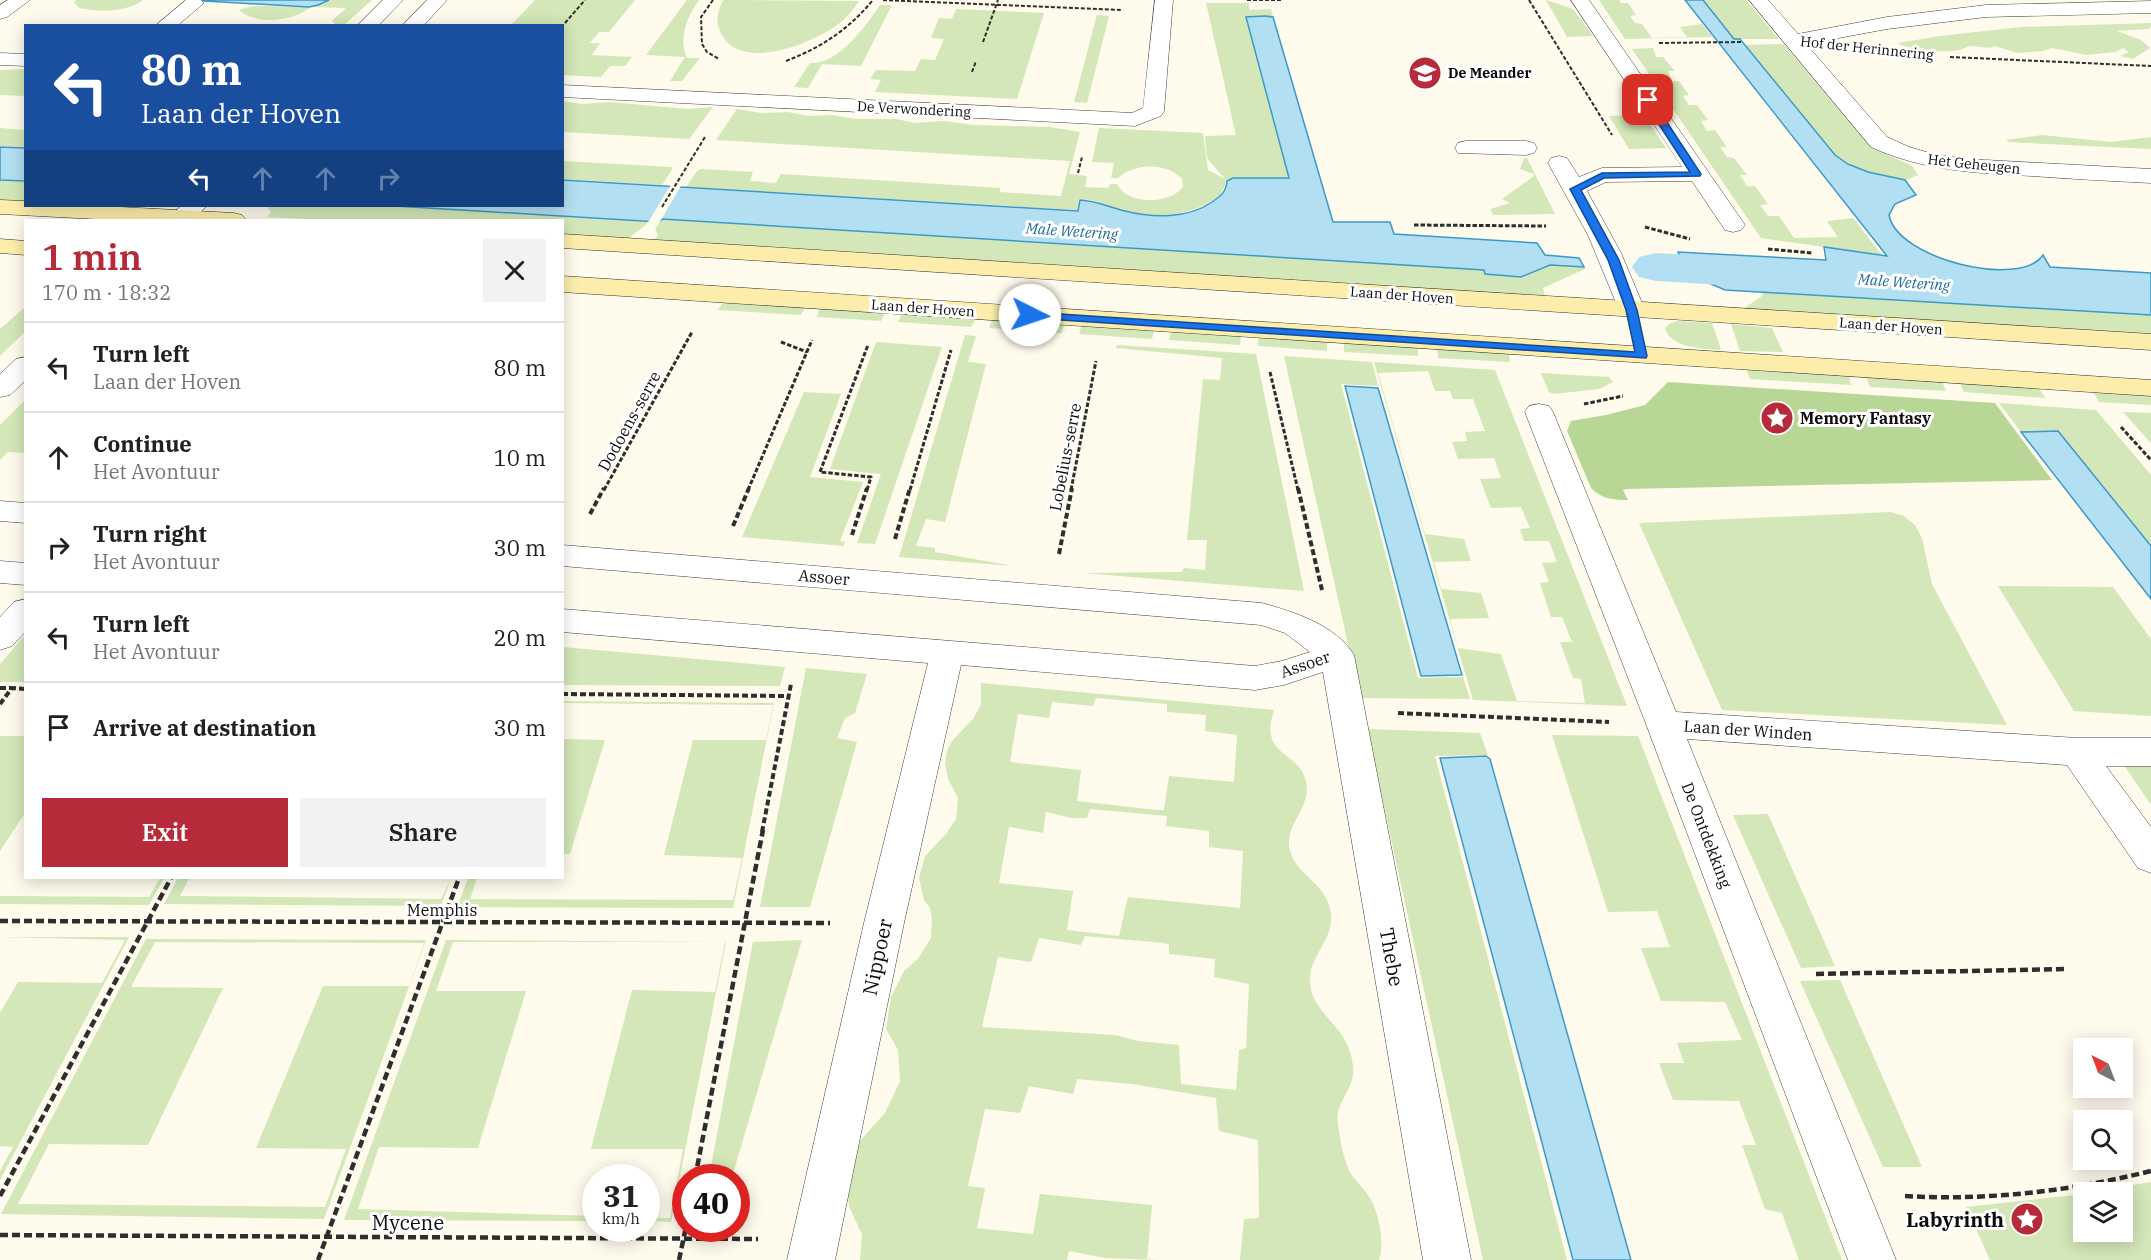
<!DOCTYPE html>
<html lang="en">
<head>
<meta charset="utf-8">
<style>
  :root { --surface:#fff; --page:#f2f2f2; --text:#202124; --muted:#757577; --line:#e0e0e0; --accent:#b62a39 }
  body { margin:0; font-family:"IBM Plex Serif",serif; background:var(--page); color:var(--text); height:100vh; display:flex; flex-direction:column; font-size:22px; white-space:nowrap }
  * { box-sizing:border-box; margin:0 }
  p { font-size:20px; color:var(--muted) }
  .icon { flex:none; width:33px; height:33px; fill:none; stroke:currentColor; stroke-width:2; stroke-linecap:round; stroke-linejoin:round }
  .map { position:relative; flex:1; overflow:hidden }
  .panel { position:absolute; left:24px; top:219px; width:540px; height:660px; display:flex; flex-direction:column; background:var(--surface); border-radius:0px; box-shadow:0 3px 15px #0003 }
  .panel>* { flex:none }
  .guide { position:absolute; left:24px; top:24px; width:540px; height:183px; border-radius:0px; box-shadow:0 3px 15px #0003; background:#1a4fa0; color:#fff; overflow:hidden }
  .needle { width:39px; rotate:318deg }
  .tools { position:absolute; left:2073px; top:1038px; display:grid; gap:12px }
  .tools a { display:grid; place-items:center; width:60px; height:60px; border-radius:0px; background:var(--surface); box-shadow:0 3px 15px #0003; font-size:30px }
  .speed { position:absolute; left:582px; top:1164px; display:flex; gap:12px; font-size:30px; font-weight:700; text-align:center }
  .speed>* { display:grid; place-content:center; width:78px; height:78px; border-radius:50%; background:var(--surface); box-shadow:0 3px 15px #0003; line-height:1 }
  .speed small { font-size:15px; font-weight:400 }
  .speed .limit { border:9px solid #d22; background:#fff; color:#111 }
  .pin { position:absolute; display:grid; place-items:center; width:51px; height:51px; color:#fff; margin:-26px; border-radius:12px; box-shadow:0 3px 9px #0006 }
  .me { position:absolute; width:66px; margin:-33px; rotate:94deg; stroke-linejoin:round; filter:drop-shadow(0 0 4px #0008) }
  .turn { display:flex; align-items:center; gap:21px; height:126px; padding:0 18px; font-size:27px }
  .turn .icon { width:78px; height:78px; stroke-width:2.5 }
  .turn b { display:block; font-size:42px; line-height:51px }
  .lanes { display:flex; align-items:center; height:57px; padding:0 18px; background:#0003; justify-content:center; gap:30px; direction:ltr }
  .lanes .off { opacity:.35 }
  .round { display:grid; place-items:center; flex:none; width:63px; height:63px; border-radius:0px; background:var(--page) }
  .headline { display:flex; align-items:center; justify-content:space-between; height:102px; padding:0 18px }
  h1 { font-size:36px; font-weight:600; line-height:45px; color:var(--accent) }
  .primary-button { display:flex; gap:12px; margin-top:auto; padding:12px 18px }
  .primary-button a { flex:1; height:69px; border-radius:0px; background:var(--accent); color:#fff; font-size:24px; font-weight:600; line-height:69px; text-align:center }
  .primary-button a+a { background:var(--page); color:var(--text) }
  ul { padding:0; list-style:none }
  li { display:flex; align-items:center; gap:18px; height:90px; padding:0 18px; border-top:2px solid var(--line) }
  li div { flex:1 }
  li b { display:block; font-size:22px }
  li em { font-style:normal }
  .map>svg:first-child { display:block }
  .green { fill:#d3e7b8; fill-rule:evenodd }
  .forest { fill:#b8d797 }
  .water { fill:#b3dff3; stroke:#3d99c7; stroke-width:1.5 }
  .pier { fill:#fefaec }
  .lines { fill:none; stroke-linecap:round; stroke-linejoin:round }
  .canal { fill:#b3dff3; fill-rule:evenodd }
  .lane-casing { stroke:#3f3f3f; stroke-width:1 }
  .street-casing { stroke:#3f3f3f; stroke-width:1 }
  .secondary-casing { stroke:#2e2e2e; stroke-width:1 }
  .path-far3 { stroke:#2e2e2e; stroke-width:2; stroke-dasharray:4 2; stroke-linecap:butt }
  .path-far2 { stroke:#2e2e2e; stroke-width:3; stroke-dasharray:4.5 2; stroke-linecap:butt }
  .path-far1 { stroke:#2e2e2e; stroke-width:4; stroke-dasharray:6 3; stroke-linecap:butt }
  .path { stroke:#2e2e2e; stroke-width:4.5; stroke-dasharray:8 4; stroke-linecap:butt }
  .lane { fill:#fff; fill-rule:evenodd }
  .street { fill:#fff; fill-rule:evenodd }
  .secondary { fill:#fceeaa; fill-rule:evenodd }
  .route { fill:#1a73e8; stroke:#114b97; stroke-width:1.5 }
  .labels { text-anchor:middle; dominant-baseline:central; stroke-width:6; stroke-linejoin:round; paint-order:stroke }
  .far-street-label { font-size:14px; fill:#0c0c0c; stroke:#fff }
  .far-poi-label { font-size:14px; font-weight:bold; fill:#0c0c0c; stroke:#fff; text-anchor:start }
  .far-water-label { font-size:15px; font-style:italic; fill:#1b6998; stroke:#fff }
  .poi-label { font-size:16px; font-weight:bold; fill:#0c0c0c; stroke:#fff; text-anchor:start }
  .street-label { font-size:16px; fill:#0c0c0c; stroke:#fff }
  .near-street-label { font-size:20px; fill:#0c0c0c; stroke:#fff }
  .near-poi-label { font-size:20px; font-weight:bold; fill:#0c0c0c; stroke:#fff; text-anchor:end }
</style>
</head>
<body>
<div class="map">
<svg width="2151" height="1260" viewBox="0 0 2151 1260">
  <rect width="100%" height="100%" fill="#fefaec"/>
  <path class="green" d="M 76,0 L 143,0 C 125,13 99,12 79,8 L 74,2 Z
    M 329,0 L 372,0 L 344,25 L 332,25 L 335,23 L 332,21 L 346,8 L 311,7 C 294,21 256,26 239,10 C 261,0 302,14 329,0 Z
    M 535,0 L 635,0 L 609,32 L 599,32 L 590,43 L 600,43 L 592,55 L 632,57 L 625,66 L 610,66 L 601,77 L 563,75 L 562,26 L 511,25 Z
    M 687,0 L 699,0 C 687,17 678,38 687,58 L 700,58 L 682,81 L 670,81 L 685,57 L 646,55 Z
    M 723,0 L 859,1 C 853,10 846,19 837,25 C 811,44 738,74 720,31 C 715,20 718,11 723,0 Z
    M 1546,0 L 1573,9 L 1593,36 L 1567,37 Z
    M 1599,0 L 1619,0 L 1621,3 L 1628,3 L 1636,15 L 1630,16 L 1635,23 L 1642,24 L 1652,38 L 1687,37 L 1680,27 L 1702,24 L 1712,37 L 1625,39 Z
    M 1703,0 L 1746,0 L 1779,39 L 1734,39 Z
    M 1206,3 L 1249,3 L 1249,10 L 1271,9 L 1273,17 L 1247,18 L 1289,179 L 1233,178 L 1226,181 C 1224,193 1217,199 1206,204 C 1182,217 1151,218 1124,211 C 1107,206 1098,200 1079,199 L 1077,210 L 686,187 L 698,170 L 702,169 L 753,172 L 750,181 L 776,183 L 781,174 L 1000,188 L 1000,192 L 1061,196 L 1070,161 L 716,140 L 737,109 L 761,113 L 788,112 L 808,116 L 832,115 L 855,119 L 896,119 L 915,123 L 944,121 L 974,125 L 1050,127 L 1080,132 L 1069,174 L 1087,176 L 1085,187 L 1108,188 L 1110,184 L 1117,184 C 1127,205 1169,205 1183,187 L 1182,179 C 1167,162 1134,163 1118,178 L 1111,178 L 1114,163 L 1092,162 L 1099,128 L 1203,133 L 1208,170 L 1225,179 L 1207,158 L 1205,136 L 1236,135 Z
    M 880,5 L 892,5 L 861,66 L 822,64 L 808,88 L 794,87 L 810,63 C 838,65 866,26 880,5 Z
    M 956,9 L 1044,13 L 1017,99 L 875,92 L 881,80 L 870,79 L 876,70 L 915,71 L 921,59 L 935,60 L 944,39 L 931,38 L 939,18 L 952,19 Z
    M 1097,15 L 1109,16 L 1087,103 L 1074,102 Z
    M 2151,23 L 2151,27 L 2148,29 L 2117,31 L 2141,40 L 2150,48 L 2133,59 L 2120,56 L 2129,52 L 2123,48 L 2115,52 L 2086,55 L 2052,48 L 2043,51 L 2017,53 L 1995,46 C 1987,50 1981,46 1972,46 C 1967,46 1964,49 1959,50 C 1946,53 1908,51 1898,43 L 1940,36 L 2021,27 Z
    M 1784,44 L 1866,141 L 1890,156 L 1912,166 L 1918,175 C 1914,176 1909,180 1904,180 C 1884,183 1852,165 1835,155 L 1744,45 Z
    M 1653,48 L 1656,57 L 1663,57 L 1675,71 L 1668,71 L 1672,81 L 1679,81 L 1689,95 L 1683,96 L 1689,105 L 1697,105 L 1708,120 L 1701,121 L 1707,131 L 1715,130 L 1727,147 L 1720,147 L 1727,157 L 1734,158 L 1747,175 L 1740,175 L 1747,186 L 1755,186 L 1768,204 L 1760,205 L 1768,216 L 1779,216 L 1794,238 L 1838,237 L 1827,221 L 1853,218 L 1882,255 L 1761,238 L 1632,49 Z
    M 25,69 L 25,96 L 0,95 L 0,70 Z
    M 562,101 L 582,104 L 609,102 L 688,109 L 713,107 L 689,139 L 563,132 Z
    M 1644,115 L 1666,148 L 1629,149 L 1609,116 Z
    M 0,128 L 25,130 L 25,147 L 0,146 Z
    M 2042,135 L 2111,142 L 2151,137 L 2151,149 L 2009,142 L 2006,140 Z
    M 1524,158 L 1527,158 L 1555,214 L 1493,215 L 1490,209 L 1510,203 L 1502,199 L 1534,176 L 1534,174 L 1520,169 Z
    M 563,161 L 671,167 L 673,168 L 662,185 L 563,179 Z
    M 0,180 L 25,181 L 25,202 L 0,200 Z
    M 266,206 L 395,206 L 648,221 C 643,230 635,231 629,239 L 563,235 L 562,220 L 327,220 L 267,217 L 271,212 Z
    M 662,219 L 1484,270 L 1521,277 L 1550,265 L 1584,267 L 1585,269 L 1543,288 L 1545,296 L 654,241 L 658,235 L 655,229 Z
    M 1763,292 L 2151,315 L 2151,335 L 1743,309 L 1762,296 Z
    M 723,302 L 805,307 L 801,315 L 718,310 Z
    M 25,307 L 25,332 L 0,356 L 0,329 Z
    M 820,308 L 885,313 L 881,321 L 817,317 Z
    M 902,313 L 976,319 L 971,327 L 898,322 Z
    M 992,320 L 1064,325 L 1062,333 L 989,328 Z
    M 1678,321 L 1712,323 L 1721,350 C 1704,349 1670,348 1665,328 L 1670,323 Z
    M 1731,324 L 1772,328 L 1783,352 L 1740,351 Z
    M 1082,325 L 1154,330 L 1152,339 L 1079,334 Z
    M 1171,332 L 1241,336 L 1240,345 L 1169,340 Z
    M 965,335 L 976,336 L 968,362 L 986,364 L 945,522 L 926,519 L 916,546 L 935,548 L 935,552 L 1013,566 L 899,557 Z
    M 1258,337 L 1327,341 L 1327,351 L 1258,346 Z
    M 876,342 L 942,347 L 875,544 L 857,543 L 881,474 L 830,469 Z
    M 1344,343 L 1418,347 L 1418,356 L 1344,352 Z
    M 1117,345 L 1256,354 L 1304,591 L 1083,573 L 1182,572 L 1184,568 L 1205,570 L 1207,540 L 1187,540 L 1203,379 L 1220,380 L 1222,358 L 1116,348 Z
    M 1437,349 L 1509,354 L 1510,362 L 1438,358 Z
    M 1284,356 L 1372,362 L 1378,386 L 1341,384 L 1418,678 L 1463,677 L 1470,699 L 1360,698 Z
    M 1374,362 L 1495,370 L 1627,706 L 1473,700 ZM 1428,371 L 1435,391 L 1450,391 L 1453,399 L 1473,399 L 1485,431 L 1465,432 L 1467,441 L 1452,442 L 1458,459 L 1494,458 L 1501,478 L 1480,479 L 1491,508 L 1521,507 L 1530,528 L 1520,529 L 1524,541 L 1549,541 L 1557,562 L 1542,563 L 1549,582 L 1540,583 L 1551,617 L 1562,617 L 1572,642 L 1560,642 L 1573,678 L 1581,679 L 1585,703 L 1517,701 L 1501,654 L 1458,648 L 1450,619 L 1489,618 L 1481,593 L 1441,589 L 1434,562 L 1471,561 L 1464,539 L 1425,534 L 1378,373 Z
    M 1746,369 L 1849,377 L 1851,385 L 1750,379 Z
    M 1541,373 L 1609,377 L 1613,382 L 1599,389 L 1554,394 L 1549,392 Z
    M 1866,377 L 1942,382 L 1946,391 L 1870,387 Z
    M 1960,383 L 2039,388 L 2045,398 L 1964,392 Z
    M 804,392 L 841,394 L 810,477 L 863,482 L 840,541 L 845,542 L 844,546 L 742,537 Z
    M 2093,392 L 2151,396 L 2151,405 L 2099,402 Z
    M 25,400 L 25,453 L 8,452 L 0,460 L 0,425 Z
    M 1999,403 L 2096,410 L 2151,475 L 2151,546 L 2058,432 L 2021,432 Z
    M 2123,412 L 2151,413 L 2151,443 Z
    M 1891,512 L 1904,516 L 1915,525 L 1922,538 L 1932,584 L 2007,725 L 1722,710 L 1639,523 Z
    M 1998,586 L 2113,587 L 2151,639 L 2151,716 L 2074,711 Z
    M 25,635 L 25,682 L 0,682 L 0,664 Z
    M 562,647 L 563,647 L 785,667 L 780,686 L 563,685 Z
    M 806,668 L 867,674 L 855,713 L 845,718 L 837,738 L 857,742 L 810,907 L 760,907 Z
    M 981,683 L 1274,710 C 1258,758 1300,750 1306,782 C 1312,808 1283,825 1290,851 C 1297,877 1327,882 1331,914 C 1334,940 1308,957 1310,982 C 1311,1011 1343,1025 1350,1052 C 1352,1058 1354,1068 1353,1074 C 1351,1093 1334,1105 1338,1125 C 1340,1139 1343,1157 1349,1170 C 1353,1179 1362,1186 1368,1195 C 1379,1210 1385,1243 1379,1260 L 1240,1260 L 1244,1219 L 1259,1218 L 1258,1140 L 1219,1131 L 1216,1098 L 1132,1084 L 1077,1079 L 1073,1094 L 1029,1086 L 1020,1113 L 985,1109 L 968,1186 L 985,1188 L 977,1228 L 1033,1234 L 1040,1194 L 1152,1205 L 1147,1259 L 1157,1260 L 1105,1258 L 1069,1251 L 1067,1260 L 860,1260 L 862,1235 L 849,1206 L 847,1184 L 857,1144 L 885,1113 L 900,1081 L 898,1050 L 886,1029 L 891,997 L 904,971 L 918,959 L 931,938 L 932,919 L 930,908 L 924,900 L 919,878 L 925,856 L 946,834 L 956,819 L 958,798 L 948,779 L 945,764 L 947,751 L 952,741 L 973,719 L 981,705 ZM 1096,698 L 1167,704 L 1167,712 L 1206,715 L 1205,731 L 1237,735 L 1234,782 L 1169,776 L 1164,810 L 1156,810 L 1077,801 L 1081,770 L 1010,762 L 1018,714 L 1049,718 L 1052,702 L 1093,706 ZM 1090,809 L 1167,816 L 1166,826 L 1209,831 L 1209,847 L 1243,851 L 1240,908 L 1128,897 L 1119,936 L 1067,930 L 1073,891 L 999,883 L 1009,827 L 1043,833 L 1046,812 L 1072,818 L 1087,818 ZM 1085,936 L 1164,943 L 1169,945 L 1169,954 L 1215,959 L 1214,977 L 1249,984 L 1246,1048 L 1239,1050 L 1236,1090 L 1181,1084 L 1179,1045 L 1138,1041 L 1115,1035 L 982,1027 L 998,957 L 1031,962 L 1039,938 L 1081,945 Z
    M 563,701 L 774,703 L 733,908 L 457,907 L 468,878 L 477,878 L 470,899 L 733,900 L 742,858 L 664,855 L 693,740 L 766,740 L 773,705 L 563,703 Z
    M 1367,729 L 1480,733 L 1488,755 L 1435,756 L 1567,1260 L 1483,1260 Z
    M 1552,735 L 1638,736 L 1842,1260 L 1799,1260 L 1782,1213 L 1765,1209 L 1742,1145 L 1756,1145 L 1739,1101 L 1673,1100 L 1659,1063 L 1684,1063 L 1677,1043 L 1742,1040 L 1725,1002 L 1661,1001 L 1641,948 L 1670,947 L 1657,911 L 1608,912 Z
    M 0,736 L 26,736 L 25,813 L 0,851 Z
    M 563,739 L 605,740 L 570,854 L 563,854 Z
    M 2122,762 L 2151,764 L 2151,805 Z
    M 1768,814 L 1835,966 L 1801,968 L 1733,815 Z
    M 160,878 L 164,878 L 149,905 L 0,904 L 0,896 L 149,897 Z
    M 178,878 L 189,878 L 180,896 L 441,899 L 451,878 L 441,906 L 164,904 Z
    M 0,937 L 129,937 L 0,1180 L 0,1171 L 13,1147 L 0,1146 L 0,1013 L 18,982 L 102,983 L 125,940 Z
    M 146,939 L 426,940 L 324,1219 L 1,1214 ZM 155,942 L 424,943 L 409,986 L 323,986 L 256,1148 L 346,1149 L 325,1207 L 18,1204 L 49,1144 L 148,1145 L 223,988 L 131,987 Z
    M 446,940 L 726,942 L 671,1222 L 647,1221 L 647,1218 L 670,1218 L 683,1149 L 591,1149 L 632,990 L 715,992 L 725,942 L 453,942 L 436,991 L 526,991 L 478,1148 L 379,1147 L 358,1209 L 595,1216 L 595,1221 L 344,1220 Z
    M 802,940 L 732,1177 L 709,1177 L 753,942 Z
    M 1840,980 L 1922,1167 L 1883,1167 L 1800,981 Z
    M 2151,1182 L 2151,1260 L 1990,1260 L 1966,1207 L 2083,1194 L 2084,1232 L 2122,1232 L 2122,1192 L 2090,1192 Z"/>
  <path class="forest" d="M 1668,382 L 1995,403 L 2052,480 L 1626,489 L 1623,490 L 1628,500 C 1613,500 1602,499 1591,488 L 1567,431 L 1571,421 L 1606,415 L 1645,405 Z"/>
  <path class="water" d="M 187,0 L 329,0 L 318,5 L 309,7 Z
    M 1685,0 L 1703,0 L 1734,39 L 1740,39 L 1835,155 L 1848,164 L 1868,172 L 1905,180 L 1916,195 L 1895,204 L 1889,215 C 1897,259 2020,289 2043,255 L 2050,267 L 2151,273 L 2151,315 L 1725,290 L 1688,274 L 1678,252 L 1826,260 L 1824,247 L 1887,256 Z
    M 1265,16 L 1273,17 L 1333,222 L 1390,222 L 1394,234 L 1537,243 L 1545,255 L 1579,258 L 1584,267 L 1550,265 L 1521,277 L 1485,274 L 1484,270 L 662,219 L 659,222 L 395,206 L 562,206 L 563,180 L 1078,211 L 1080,200 C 1098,201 1108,207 1125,211 C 1152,218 1188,219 1212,202 C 1221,196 1226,192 1227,181 L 1233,178 L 1289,178 L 1246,17 Z
    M 0,147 L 25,148 L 25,181 L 0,180 Z
    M 1345,386 L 1378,388 L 1462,675 L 1421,676 Z
    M 2058,431 L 2151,546 L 2151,599 L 2021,432 Z
    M 1486,756 L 1490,759 L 1631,1260 L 1573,1260 L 1440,758 Z"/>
  <path class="pier" d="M 672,183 L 682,184 L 658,225 L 647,224 Z"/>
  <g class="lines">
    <path class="canal" d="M 1656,253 L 1772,260 L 1789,264 L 1796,274 L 1789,284 L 1772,288 L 1656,281 L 1639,277 L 1632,267 L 1639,257 Z"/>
    <g class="lane-casing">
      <path id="lane" d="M 1466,141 L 1526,141 L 1534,143 L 1537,148 L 1534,153 L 1526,155 L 1458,153 L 1455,148 L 1458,143 Z"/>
    </g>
    <g class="street-casing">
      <path id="street" d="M 8,0 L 30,0 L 7,17 L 0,19 L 0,5 Z
        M 186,0 L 201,0 L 204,3 L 177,26 L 155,26 Z
        M 383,0 L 403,0 L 378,26 L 357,26 Z
        M 427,0 L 447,0 L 423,26 L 402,26 Z
        M 1155,0 L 1173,0 L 1164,111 L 1161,116 L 1135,126 L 562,97 L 562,85 L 1132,113 L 1143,108 Z
        M 1571,0 L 1589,0 L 1745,225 L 1741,230 L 1733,232 L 1725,230 L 1692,181 L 1606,182 L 1587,191 L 1621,253 L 1645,310 L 1641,315 L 1632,318 L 1623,315 L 1619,310 L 1588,235 L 1548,163 L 1551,158 L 1559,156 L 1567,158 L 1579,177 L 1602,168 L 1682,167 Z
        M 1749,0 L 1768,0 L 1798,34 L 1887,17 L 1986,5 L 2151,1 L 2151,13 L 1986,17 L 1887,29 L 1806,44 L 1887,137 L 1909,147 L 1933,154 L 1967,159 L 2151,169 L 2151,183 C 2111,181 2072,179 2032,176 C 1976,173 1923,171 1871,147 Z
        M 0,53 L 26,54 L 26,66 L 0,65 Z
        M 181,206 L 207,206 L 192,220 L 166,220 Z
        M 26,357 L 26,380 L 10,395 L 0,397 L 0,374 L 16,359 Z
        M 1539,404 L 1549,406 L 1553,412 L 1676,712 L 2077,738 L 2151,738 L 2151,766 L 2106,766 L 2151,827 L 2151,873 L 2138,868 L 2067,765 L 1687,739 L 1896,1260 L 1848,1260 L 1646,724 L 1525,412 L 1529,406 Z
        M 0,501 L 26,503 L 26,523 L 0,521 Z
        M 562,545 L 1262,603 C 1294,612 1336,625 1354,655 L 1471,1260 L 1423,1260 L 1323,672 L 1284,685 L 1255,690 L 961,665 L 904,923 L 835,1260 L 787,1260 L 864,923 L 928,663 L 562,632 L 562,609 L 1255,666 L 1282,661 L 1310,652 L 1285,633 L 1261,625 L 562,566 Z
        M 0,561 L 26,563 L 26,585 L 0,583 Z
        M 26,599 L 26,631 L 12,646 L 0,650 L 0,617 L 14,602 Z"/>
    </g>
    <g class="secondary-casing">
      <path id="secondary" d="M 0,200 L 26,201 L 26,206 L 101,206 L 234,213 L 242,215 L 246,220 L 115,220 L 0,214 Z
        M 562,234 L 2151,334 L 2151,350 L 562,248 Z
        M 0,239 L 26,241 L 26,255 L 0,253 Z
        M 562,276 L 2151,380 L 2151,396 L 562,292 Z"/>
    </g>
    <path class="path-far3" d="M 713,0 L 701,17 L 702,44 L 707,52 L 719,59
      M 883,0 L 1122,10
      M 1247,0 L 1283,0
      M 1529,0 L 1612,135
      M 565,23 L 585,0
      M 983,42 L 998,0
      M 1659,43 L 1742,42
      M 1950,57 L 2151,66
      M 786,61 C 822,47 848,30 873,0
      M 972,72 L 976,61
      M 1078,173 L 1082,157
      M 662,207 L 705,137"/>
    <path class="path-far2" d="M 1414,225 L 1546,226
      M 1645,227 L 1690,239
      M 1768,249 L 1812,253
      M 781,342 L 807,352
      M 1270,372 L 1298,490
      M 1584,404 L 1623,396
      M 2121,427 L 2151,460
      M 604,490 L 692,332
      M 748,490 L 812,340
      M 867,490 L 871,477 L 820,472 L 868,345
      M 910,490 L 951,350
      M 1071,490 L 1096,361"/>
    <path class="path-far1" d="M 1298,488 L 1322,590
      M 590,514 L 604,488
      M 733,526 L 749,488
      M 852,535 L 867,488
      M 895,539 L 910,488
      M 1059,554 L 1072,488
      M 0,688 L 11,688
      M 562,694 L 788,696
      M 0,704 L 12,688 L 26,689
      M 1398,713 L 1609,722
      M 762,832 L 791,684"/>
    <path class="path" d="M 0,921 L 830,923
      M 1816,974 L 2067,969
      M 695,1178 L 763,830
      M 0,1196 L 171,878
      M 1905,1196 C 1988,1201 2070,1191 2151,1171
      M 0,1235 L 758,1239
      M 318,1260 L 459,878
      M 679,1260 L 686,1227"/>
    <use href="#lane" class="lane"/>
    <use href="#street" class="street"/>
    <use href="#secondary" class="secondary"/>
  </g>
  <path class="route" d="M 1648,97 L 1651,98 L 1701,174 L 1700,176 L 1604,178 L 1581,190 L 1619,260 L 1637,310 L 1647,356 L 1646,358 L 1030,318 L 1025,315 L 1030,312 L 1635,352 L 1626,310 L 1608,260 L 1570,189 L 1602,173 L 1690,172 L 1643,100 Z"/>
  <defs>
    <g id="school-disc" transform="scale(1.725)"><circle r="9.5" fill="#b62a39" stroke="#fff"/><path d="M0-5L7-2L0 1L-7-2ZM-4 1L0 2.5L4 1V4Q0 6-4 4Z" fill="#fff"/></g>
    <g id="sight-disc" transform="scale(1.725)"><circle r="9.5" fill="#b62a39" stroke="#fff"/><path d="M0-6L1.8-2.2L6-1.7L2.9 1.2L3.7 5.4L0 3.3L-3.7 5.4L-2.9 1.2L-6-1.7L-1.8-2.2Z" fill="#fff"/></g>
  </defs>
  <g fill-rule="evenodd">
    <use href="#school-disc" x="1425" y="73"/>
    <use href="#sight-disc" x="1777" y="418"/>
    <use href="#sight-disc" x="2027" y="1219"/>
  </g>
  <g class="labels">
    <g class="far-street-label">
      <text transform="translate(1867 48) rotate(6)">Hof der Herinnering</text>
      <text transform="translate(914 109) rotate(3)">De Verwondering</text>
      <text transform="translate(1974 164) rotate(6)">Het Geheugen</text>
      <text transform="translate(1402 295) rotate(4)">Laan der Hoven</text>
      <text transform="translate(923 308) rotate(4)">Laan der Hoven</text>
      <text transform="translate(1891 326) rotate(4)">Laan der Hoven</text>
    </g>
    <g class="far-poi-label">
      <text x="1448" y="73">De Meander</text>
    </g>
    <g class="far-water-label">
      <text transform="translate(1072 231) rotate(4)">Male Wetering</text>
      <text transform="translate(1904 282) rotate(4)">Male Wetering</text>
    </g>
    <g class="poi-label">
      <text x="1800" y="418">Memory Fantasy</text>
    </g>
    <g class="street-label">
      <text transform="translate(629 421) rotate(-61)">Dodoens-serre</text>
      <text transform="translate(1065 457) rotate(-79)">Lobelius-serre</text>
      <text transform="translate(824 577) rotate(5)">Assoer</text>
      <text transform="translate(1305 664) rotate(-19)">Assoer</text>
      <text transform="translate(1748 730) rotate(4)">Laan der Winden</text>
      <text transform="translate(1707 835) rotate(69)">De Ontdekking</text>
      <text x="442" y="910">Memphis</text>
    </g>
    <g class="near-street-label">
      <text transform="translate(877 957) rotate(-78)">Nippoer</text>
      <text transform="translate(1392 957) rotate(80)">Thebe</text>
      <text x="408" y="1222">Mycene</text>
    </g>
    <g class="near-poi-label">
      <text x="2004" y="1219">Labyrinth</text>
    </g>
  </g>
</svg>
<div class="tools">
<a><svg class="needle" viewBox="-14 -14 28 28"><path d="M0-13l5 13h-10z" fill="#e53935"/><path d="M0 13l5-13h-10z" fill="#757577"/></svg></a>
<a><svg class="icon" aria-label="search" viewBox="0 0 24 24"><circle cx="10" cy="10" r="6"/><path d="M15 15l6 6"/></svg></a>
<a><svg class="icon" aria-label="layers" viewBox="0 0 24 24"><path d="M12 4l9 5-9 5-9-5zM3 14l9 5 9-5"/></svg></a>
</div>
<div class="speed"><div>31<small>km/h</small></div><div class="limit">40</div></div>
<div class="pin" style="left:1648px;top:100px;background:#d93025"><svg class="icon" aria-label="arrive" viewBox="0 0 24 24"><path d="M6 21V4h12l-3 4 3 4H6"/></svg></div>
<svg class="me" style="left:1030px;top:315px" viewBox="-20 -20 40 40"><circle r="19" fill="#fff"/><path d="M0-13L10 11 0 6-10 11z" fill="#1a73e8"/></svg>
<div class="guide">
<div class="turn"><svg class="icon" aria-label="left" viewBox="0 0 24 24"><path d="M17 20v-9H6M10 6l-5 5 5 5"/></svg><div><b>80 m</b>Laan der Hoven</div></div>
<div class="lanes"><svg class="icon" aria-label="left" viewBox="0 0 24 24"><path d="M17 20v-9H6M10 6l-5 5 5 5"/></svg><svg class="icon off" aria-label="ahead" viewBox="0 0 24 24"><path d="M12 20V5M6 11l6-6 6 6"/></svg><svg class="icon off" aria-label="ahead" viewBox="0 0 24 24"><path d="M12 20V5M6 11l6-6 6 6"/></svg><svg class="icon off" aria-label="right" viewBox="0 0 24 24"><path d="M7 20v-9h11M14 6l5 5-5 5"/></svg></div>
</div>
<section class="panel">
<div class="headline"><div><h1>1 min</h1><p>170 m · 18:32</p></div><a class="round"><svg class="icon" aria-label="close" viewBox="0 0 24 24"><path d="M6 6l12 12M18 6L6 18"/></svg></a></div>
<ul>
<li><svg class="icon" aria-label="left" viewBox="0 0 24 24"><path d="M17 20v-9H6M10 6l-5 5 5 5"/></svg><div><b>Turn left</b><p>Laan der Hoven</p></div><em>80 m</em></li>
<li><svg class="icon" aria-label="ahead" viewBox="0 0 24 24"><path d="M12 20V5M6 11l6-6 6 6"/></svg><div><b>Continue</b><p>Het Avontuur</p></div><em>10 m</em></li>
<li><svg class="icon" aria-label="right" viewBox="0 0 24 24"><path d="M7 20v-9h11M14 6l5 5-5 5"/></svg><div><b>Turn right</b><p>Het Avontuur</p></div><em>30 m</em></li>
<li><svg class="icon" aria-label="left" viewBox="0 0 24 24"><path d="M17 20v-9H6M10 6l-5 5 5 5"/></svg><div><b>Turn left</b><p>Het Avontuur</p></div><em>20 m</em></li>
<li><svg class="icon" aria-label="arrive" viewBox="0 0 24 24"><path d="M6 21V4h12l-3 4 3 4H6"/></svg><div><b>Arrive at destination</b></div><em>30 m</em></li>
</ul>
<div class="primary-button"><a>Exit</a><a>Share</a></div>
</section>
</div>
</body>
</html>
